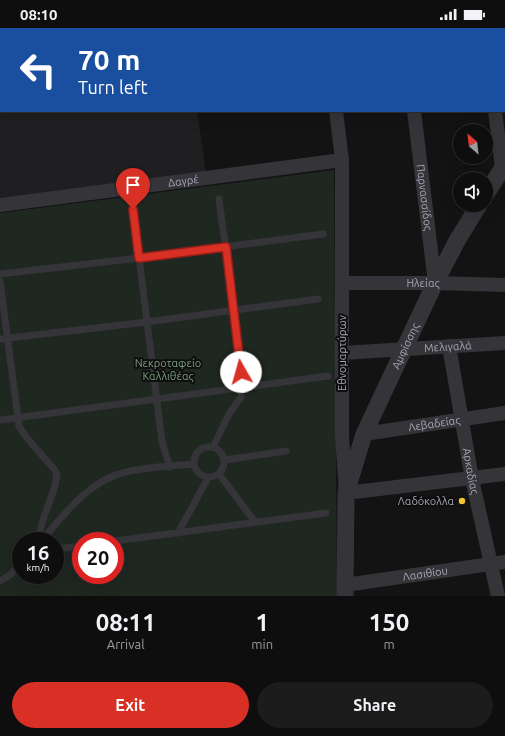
<!DOCTYPE html>
<html lang="en">
<head>
<meta charset="utf-8">
<style>
  :root { --surface:#0e0e0f; --page:#1c1c1d; --text:#f1f3f6; --muted:#9b9c9e; --line:#2e2e2f; --accent:#d93025 }
  body { margin:0; font-family:Ubuntu,sans-serif; background:var(--page); color:var(--text); height:100vh; display:flex; flex-direction:column; font-size:15px; white-space:nowrap }
  * { box-sizing:border-box; margin:0 }
  p { font-size:13px; color:var(--muted) }
  .icon { flex:none; width:22px; height:22px; fill:none; stroke:currentColor; stroke-width:2; stroke-linecap:round; stroke-linejoin:round }
  .map { position:relative; height:568px; overflow:hidden }
  .drawer { display:flex; flex-direction:column; background:var(--surface); flex:1 }
  .drawer>* { flex:none }
  .hud { position:absolute; left:0px; top:0px; width:505px; height:84px; box-shadow:0 4px 16px #0002,0 0 0 1px var(--line); background:#1a4fa0; color:#fff; overflow:hidden }
  .needle { width:26px; rotate:332deg }
  .tools { position:absolute; left:453px; top:96px; display:grid; gap:8px }
  .tools a { display:grid; place-items:center; width:40px; height:40px; border-radius:50%; background:var(--surface); box-shadow:0 4px 16px #0002,0 0 0 1px var(--line); font-size:20px }
  .speed { position:absolute; left:12px; top:504px; display:flex; gap:8px; font-size:20px; font-weight:700; text-align:center }
  .speed>* { display:grid; place-content:center; width:52px; height:52px; border-radius:50%; background:var(--surface); box-shadow:0 4px 16px #0002,0 0 0 1px var(--line); line-height:1 }
  .speed small { font-size:10px; font-weight:400 }
  .speed .limit { border:6px solid #d22; background:#fff; color:#111 }
  .pin { position:absolute; display:grid; place-items:center; width:34px; height:34px; color:#fff; margin:-41px -17px; border-radius:50% 50% 50% 0; rotate:-45deg; box-shadow:0 0 4px #0007 }
  .pin .icon { rotate:45deg }
  .me { position:absolute; width:44px; margin:-22px; rotate:353deg; stroke-linejoin:round; filter:drop-shadow(0 0 3px #0008) }
  .turn { display:flex; align-items:center; gap:14px; height:84px; padding:0 12px; font-size:18px }
  .turn .icon { width:52px; height:52px; stroke-width:2.5 }
  .turn b { display:block; font-size:28px; line-height:34px }
  .eta { display:flex; justify-content:space-evenly; align-items:center; height:68px; text-align:center }
  .eta b { font-size:24px; font-weight:700; line-height:28px }
  .action { display:flex; gap:8px; margin-top:auto; padding:8px 12px }
  .action a { flex:1; height:46px; border-radius:24px; background:var(--accent); color:#fff; font-size:16px; font-weight:700; line-height:46px; text-align:center }
  .action a+a { background:var(--page); color:var(--text) }
  .status { display:flex; justify-content:space-between; align-items:center; height:28px; padding:0 20px; background:var(--surface); direction:ltr }
  .status svg { height:11px; fill:currentColor }
  .map>svg:first-child { display:block }
  .built { fill:#1f1f21 }
  .green { fill:#1f2721; fill-rule:evenodd }
  .lines { fill:none; stroke-linecap:round; stroke-linejoin:round }
  .service { stroke:#343439; stroke-width:7 }
  .minor { stroke:#343439; stroke-width:14 }
  .tertiary { stroke:#343439; stroke-width:17 }
  .route-casing { stroke:#8d1f18; stroke-width:10 }
  .route { stroke:#d93025; stroke-width:7 }
  .poi-dot { fill:#efc531; stroke:#0e0e0f; stroke-width:1.5 }
  .labels { text-anchor:middle; dominant-baseline:central; stroke-width:4; stroke-linejoin:round; paint-order:stroke }
  .street-label { font-size:11px; fill:#a5a8b5; stroke:#0e0e0f }
  .park-label { font-size:11px; fill:#7ca082; stroke:#0e0e0f }
  .poi-label { font-size:11px; fill:#a5a8b5; stroke:#0e0e0f; text-anchor:end }
</style>
</head>
<body>
<div class="status"><b>08:10</b><svg viewBox="0 0 49 12"><path d="M0 12V9h3v3zM5 12V6h3v6zM10 12V3h3v9zM15 12V0h3v12zM26 1h20v11H26zM47 4h2v5h-2z"/></svg></div>
<div class="map">
<svg width="505" height="568" viewBox="0 0 505 568">
  <rect width="100%" height="100%" fill="#131314"/>
  <path class="built" d="M 70,0 L 185,0 L 185,1 L 64,1 Z
    M 0,11 L 1,11 L 1,83 L 197,83 L 206,144 L 0,171 Z"/>
  <path class="green" d="M 334,142 L 337,568 L 0,568 L 0,185 ZM 21,513 L 55,513 L 55,547 L 21,547 ZM 81,513 L 115,513 L 115,547 L 81,547 Z"/>
  <g class="lines">
    <path class="service" d="M 133,181 L 162,414 L 170,439
      M 0,246 L 139,230 L 323,206
      M 0,253 L 19,398 L 26,409 L 54,441 L 57,446 L 55,458 L 42,495 L 38,513
      M 0,311 L 147,294 L 318,271
      M 0,392 L 328,348
      M194 434a15 15 0 1 1 30 0a15 15 0 1 1-30 0Z
      M 213,419 L 229,386 L 241,369 L 243,359 L 234,282 L 219,171
      M 225,432 L 286,423
      M 219,446 L 255,494
      M 178,505 L 208,450
      M 41,513 C 65,486 89,452 126,444 C 148,439 171,438 194,436
      M 115,513 L 326,485
      M 55,521 L 81,518
      M 0,553 L 10,547 L 21,535"/>
    <g class="minor">
      <path d="M 325,0 L 325,1"/>
      <path d="M 404,0 L 405,1"/>
      <path d="M 484,0 L 484,1"/>
      <path d="M 336,83 L 342,132 L 342,408 L 346,465 L 505,446"/>
      <path id="s1" d="M 414,83 L 435,255"/>
      <path d="M 495,83 L 502,140"/>
      <path id="s2" d="M 0,177 L 342,132"/>
      <path id="s3" d="M 342,255 L 435,255 L 505,257"/>
      <path id="s4" d="M 449,318 L 472,451 L 498,568"/>
      <path id="s5" d="M 342,325 L 505,315"/>
      <path id="s6" d="M 364,406 L 505,385"/>
      <path id="s7" d="M 345,557 L 505,534"/>
    </g>
    <g class="tertiary">
      <path d="M 39,1 L 45,0"/>
      <path d="M 0,7 L 1,7"/>
      <path d="M 486,166 L 505,136"/>
      <path id="s8" d="M 345,568 L 346,465 L 364,406 L 435,255 L 458,211 L 479,177"/>
    </g>
  </g>
  <g class="lines">
    <g class="route-casing">
      <path id="route" d="M 133,181 L 139,230 L 226,219 L 241,344"/>
    </g>
    <use href="#route" class="route"/>
  </g>
  <circle class="poi-dot" cx="462" cy="473" r="4"/>
  <g class="labels">
    <g class="street-label">
      <text stroke="none"><textPath href="#s2" startOffset="185">Δαγρέ</textPath></text>
      <text stroke="none"><textPath href="#s1" startOffset="87">Παρνασσίδος</textPath></text>
      <text stroke="none"><textPath href="#s3" startOffset="81">Ηλείας</textPath></text>
      <text stroke="none"><textPath href="#s8" startOffset="262">Αμφίσσης</textPath></text>
      <text stroke="none"><textPath href="#s5" startOffset="106">Μελιγαλά</textPath></text>
      <text transform="translate(342 325) rotate(-90)">Εθνομαρτύρων</text>
      <text stroke="none"><textPath href="#s6" startOffset="71">Λεβαδείας</textPath></text>
      <text stroke="none"><textPath href="#s4" startOffset="127">Αρκαδίας</textPath></text>
      <text stroke="none"><textPath href="#s7" startOffset="81">Λασιθίου</textPath></text>
    </g>
    <g class="park-label">
      <text x="168" y="335">Νεκροταφείο<tspan x="168" dy="13">Καλλιθέας</tspan></text>
    </g>
    <g class="poi-label">
      <text x="454" y="473">Λαδόκολλα</text>
    </g>
  </g>
</svg>
<div class="tools">
<a><svg class="needle" viewBox="-14 -14 28 28"><path d="M0-13l5 13h-10z" fill="#e53935"/><path d="M0 13l5-13h-10z" fill="#9b9c9e"/></svg></a>
<a><svg class="icon" aria-label="sound" viewBox="0 0 24 24"><path d="M4 9h4l5-4v14l-5-4H4zM17 9q2 3 0 6"/></svg></a>
</div>
<div class="speed"><div>16<small>km/h</small></div><div class="limit">20</div></div>
<div class="pin" style="left:133px;top:181px;background:#d93025"><svg class="icon" aria-label="arrive" viewBox="0 0 24 24"><path d="M6 21V4h12l-3 4 3 4H6"/></svg></div>
<svg class="me" style="left:241px;top:344px" viewBox="-20 -20 40 40"><circle r="19" fill="#fff"/><path d="M0-13L10 11 0 6-10 11z" fill="#d93025"/></svg>
<div class="hud">
<div class="turn"><svg class="icon" aria-label="left" viewBox="0 0 24 24"><path d="M17 20v-9H6M10 6l-5 5 5 5"/></svg><div><b>70 m</b>Turn left</div></div>
</div>
</div>
<section class="drawer">
<div class="eta">
<div><b>08:11</b><p>Arrival</p></div>
<div><b>1</b><p>min</p></div>
<div><b>150</b><p>m</p></div>
</div>
<div class="action"><a>Exit</a><a>Share</a></div>
</section>
</body>
</html>
